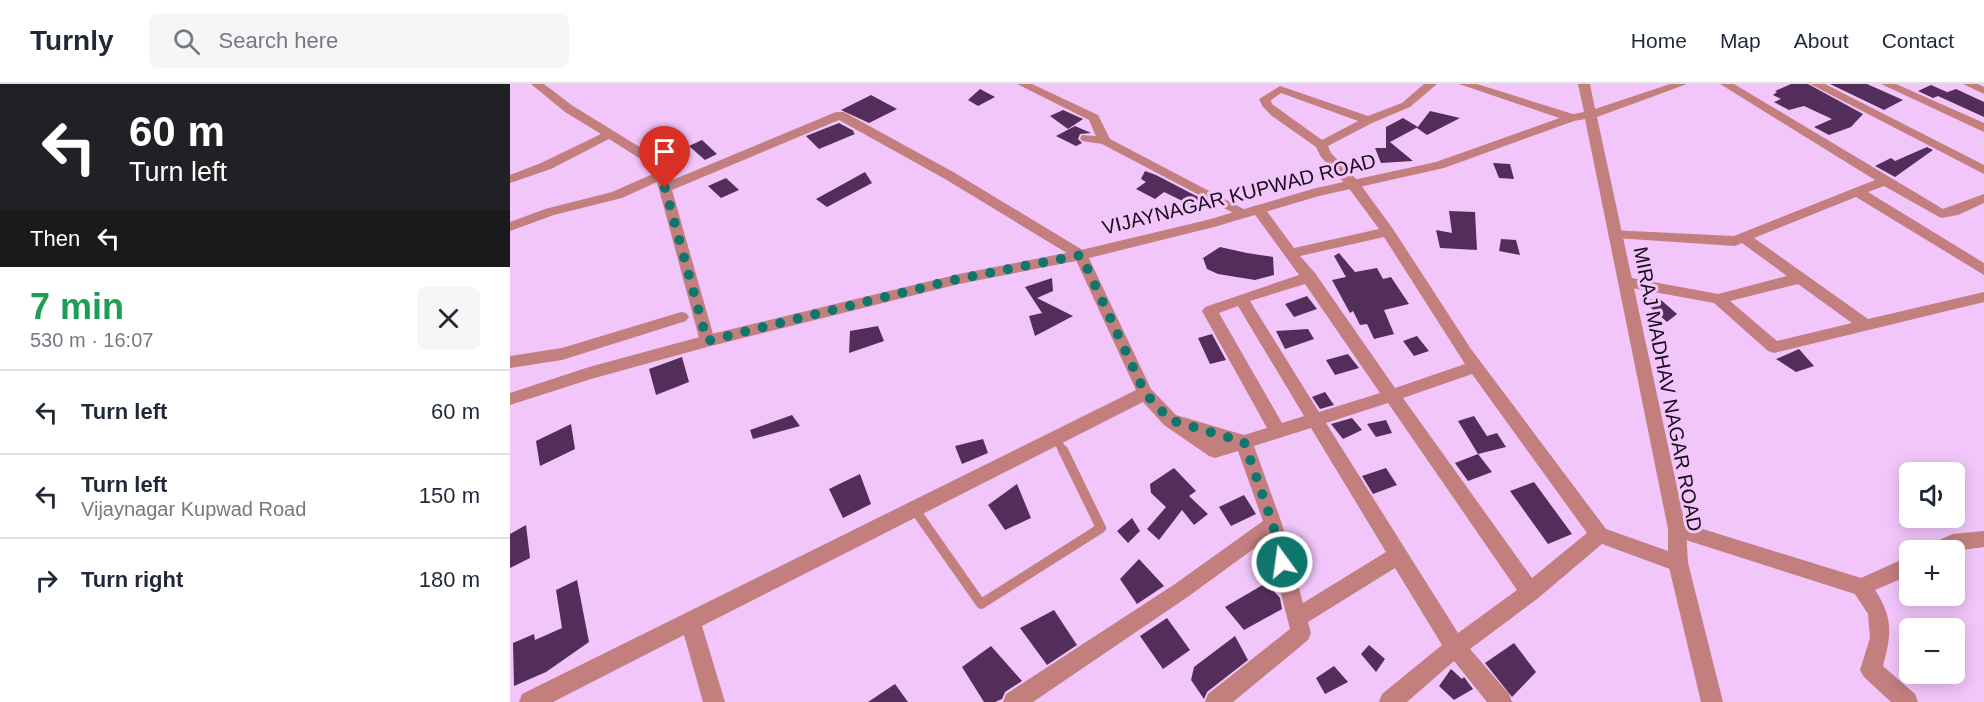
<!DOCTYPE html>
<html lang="en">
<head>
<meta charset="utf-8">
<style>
  :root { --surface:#fff; --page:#f6f6f7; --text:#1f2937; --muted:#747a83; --line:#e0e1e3 }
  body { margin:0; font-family:Arial,sans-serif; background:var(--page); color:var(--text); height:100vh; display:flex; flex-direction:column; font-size:22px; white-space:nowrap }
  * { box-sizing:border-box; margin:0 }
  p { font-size:20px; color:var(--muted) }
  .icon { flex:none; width:33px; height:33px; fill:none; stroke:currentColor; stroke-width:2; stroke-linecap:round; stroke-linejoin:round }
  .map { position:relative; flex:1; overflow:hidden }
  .side { display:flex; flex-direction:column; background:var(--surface); width:510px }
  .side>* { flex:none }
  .hud { background:#202124; color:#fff; overflow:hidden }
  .fabs { position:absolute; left:1389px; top:378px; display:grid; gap:12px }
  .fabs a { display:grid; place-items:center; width:66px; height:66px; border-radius:9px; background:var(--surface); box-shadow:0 3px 15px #0003; font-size:30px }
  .pin { position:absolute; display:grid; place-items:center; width:51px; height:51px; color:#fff; margin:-62px -26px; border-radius:50% 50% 50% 0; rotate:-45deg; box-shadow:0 0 6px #0007 }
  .pin .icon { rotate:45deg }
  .me { position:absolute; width:66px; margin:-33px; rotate:346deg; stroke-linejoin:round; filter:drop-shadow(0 0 4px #0008) }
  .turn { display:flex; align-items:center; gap:21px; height:126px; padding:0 30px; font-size:27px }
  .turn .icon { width:78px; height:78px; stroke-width:2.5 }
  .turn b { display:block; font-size:42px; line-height:51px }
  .then { display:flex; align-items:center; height:57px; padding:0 30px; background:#0003; gap:12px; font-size:22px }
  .round { display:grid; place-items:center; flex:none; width:63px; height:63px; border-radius:9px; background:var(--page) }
  .head { display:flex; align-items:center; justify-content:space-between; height:102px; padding:0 30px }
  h1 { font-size:36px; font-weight:700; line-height:45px; color:#1e9e55 }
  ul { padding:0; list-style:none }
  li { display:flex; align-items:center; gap:18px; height:84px; padding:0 30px; border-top:2px solid var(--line) }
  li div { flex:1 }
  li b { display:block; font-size:22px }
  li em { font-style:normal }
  header { display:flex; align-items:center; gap:36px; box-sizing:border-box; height:84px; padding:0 30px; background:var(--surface); border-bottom:2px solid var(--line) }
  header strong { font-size:28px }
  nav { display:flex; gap:33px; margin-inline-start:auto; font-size:21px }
  .search { width:420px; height:54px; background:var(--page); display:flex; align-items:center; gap:15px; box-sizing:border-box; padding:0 21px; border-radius:9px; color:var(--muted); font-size:22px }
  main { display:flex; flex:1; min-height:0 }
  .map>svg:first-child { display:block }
  .building { fill:#532e5a }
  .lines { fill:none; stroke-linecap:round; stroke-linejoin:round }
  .service-far1 { stroke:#c27f7e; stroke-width:8 }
  .service { stroke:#c27f7e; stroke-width:10 }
  .minor { fill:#c27f7e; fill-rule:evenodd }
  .tertiary { fill:#c27f7e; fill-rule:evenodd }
  .route { stroke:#0f766e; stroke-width:10; stroke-dasharray:0 18 }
  .labels { text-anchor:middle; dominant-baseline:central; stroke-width:6; stroke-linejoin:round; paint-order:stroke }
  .street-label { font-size:20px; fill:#190a1c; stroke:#f2c6fb }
</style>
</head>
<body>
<header>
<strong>Turnly</strong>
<div class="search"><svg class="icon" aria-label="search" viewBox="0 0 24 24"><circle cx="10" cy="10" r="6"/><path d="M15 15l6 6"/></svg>Search here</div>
<nav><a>Home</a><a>Map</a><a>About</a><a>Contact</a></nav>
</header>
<main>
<section class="side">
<div class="hud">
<div class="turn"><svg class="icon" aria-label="left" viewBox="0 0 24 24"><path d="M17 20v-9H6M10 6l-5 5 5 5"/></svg><div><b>60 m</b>Turn left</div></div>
<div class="then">Then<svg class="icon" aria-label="left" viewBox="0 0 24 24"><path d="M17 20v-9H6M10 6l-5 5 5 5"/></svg></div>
</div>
<div class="head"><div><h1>7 min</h1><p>530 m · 16:07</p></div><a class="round"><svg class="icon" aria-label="close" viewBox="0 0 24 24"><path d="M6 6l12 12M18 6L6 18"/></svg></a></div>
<ul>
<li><svg class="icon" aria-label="left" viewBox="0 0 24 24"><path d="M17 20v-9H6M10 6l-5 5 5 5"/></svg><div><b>Turn left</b></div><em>60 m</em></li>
<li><svg class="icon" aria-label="left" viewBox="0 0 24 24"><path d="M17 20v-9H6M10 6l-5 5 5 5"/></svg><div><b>Turn left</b><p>Vijaynagar Kupwad Road</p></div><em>150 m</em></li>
<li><svg class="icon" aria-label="right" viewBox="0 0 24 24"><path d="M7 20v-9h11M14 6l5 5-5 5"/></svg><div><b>Turn right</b></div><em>180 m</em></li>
</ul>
</section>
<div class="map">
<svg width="1474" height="618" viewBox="0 0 1474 618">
  <rect width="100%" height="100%" fill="#f2c6fb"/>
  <path class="building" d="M 1281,0 L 1298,0 L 1353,30 L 1341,43 L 1319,51 L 1304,43 L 1322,35 L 1294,22 L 1279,26 L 1264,18 L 1271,15 L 1263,11 L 1267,8 L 1265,7 Z
    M 1320,0 L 1357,0 L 1393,16 L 1374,26 Z
    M 1421,1 L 1437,8 L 1432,10 L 1446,5 L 1474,18 L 1474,33 L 1428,12 L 1423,14 L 1408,7 Z
    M 470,5 L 485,13 L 468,22 L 458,16 Z
    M 361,11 L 387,25 L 359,39 L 331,26 Z
    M 553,26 L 573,35 L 558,45 L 540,32 Z
    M 920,27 L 950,34 L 917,51 L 907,44 Z
    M 893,34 L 908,43 L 880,58 L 903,77 L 871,79 L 865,64 L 876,64 L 876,43 Z
    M 329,39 L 344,47 L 343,48 L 345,50 L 309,65 L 296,52 Z
    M 565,42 L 581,49 L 570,50 L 568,55 L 572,59 L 566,62 L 546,52 Z
    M 192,56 L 207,70 L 195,76 L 179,62 Z
    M 1417,63 L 1423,66 L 1385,93 L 1365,82 L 1381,74 L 1385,77 Z
    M 983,79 L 1000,80 L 1004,95 L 989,94 Z
    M 635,87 L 646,91 L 696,117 L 687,124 L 654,108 L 645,115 L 626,105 L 636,98 L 631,95 Z
    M 355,88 L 362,99 L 317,123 L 306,115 Z
    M 216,94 L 229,106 L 211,114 L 198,102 Z
    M 939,127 L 965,128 L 967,166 L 930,164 L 926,146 L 942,149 Z
    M 991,155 L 1006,156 L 1010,171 L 989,167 Z
    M 710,163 L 737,169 L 763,173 L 764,191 L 745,196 L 708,190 L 697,185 L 693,174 Z
    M 829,169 L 845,188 L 867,184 L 873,195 L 881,193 L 899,220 L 874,226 L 884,250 L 864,255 L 857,240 L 850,241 L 843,227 L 840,229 L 822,196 L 836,193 L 824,172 Z
    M 542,194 L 543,207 L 527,214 L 563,232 L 525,252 L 519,232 L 532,229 L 515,203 Z
    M 797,212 L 807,225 L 784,233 L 775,220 Z
    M 1130,214 L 1151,216 L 1167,230 L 1157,238 Z
    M 368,242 L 374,257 L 339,269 L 340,247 Z
    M 798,245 L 804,255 L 775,265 L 766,247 Z
    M 702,250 L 716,276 L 700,280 L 688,254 Z
    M 907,252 L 919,267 L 904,272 L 893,257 Z
    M 1289,265 L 1304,282 L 1286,288 L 1266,275 Z
    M 838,270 L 849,284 L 825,291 L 816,276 Z
    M 172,273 L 179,298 L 146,311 L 139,285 Z
    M 815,308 L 824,321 L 810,325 L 802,313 Z
    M 282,331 L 290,342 L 243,355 L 240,346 Z
    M 964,332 L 977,352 L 987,349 L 996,363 L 968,370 L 948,337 Z
    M 842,334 L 852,346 L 833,355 L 821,340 Z
    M 876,336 L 882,349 L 866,353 L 857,340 Z
    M 61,340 L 65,365 L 30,382 L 26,357 Z
    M 473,355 L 478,369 L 452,380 L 445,362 Z
    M 968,370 L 982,388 L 958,397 L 945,379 Z
    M 664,384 L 686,407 L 679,412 L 698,430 L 684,441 L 672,426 L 649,456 L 637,445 L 656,423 L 641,409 L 640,400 Z
    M 876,384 L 887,401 L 863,410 L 852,392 Z
    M 350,390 L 361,420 L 333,434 L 319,405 Z
    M 1024,398 L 1062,450 L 1038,460 L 1000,407 Z
    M 507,400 L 521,434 L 495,446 L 478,421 Z
    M 734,411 L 746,430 L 721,442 L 709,423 Z
    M 622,434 L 630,447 L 618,459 L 607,447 Z
    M 16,441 L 20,474 L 0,484 L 0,450 Z
    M 629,475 L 654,502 L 627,520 L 610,495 Z
    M 67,496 L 79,558 L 36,588 L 4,602 L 3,559 L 24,550 L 25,556 L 52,544 L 46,506 Z
    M 756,499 L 770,514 L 772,525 L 734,546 L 715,523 Z
    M 544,526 L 567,561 L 537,581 L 510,544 Z
    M 657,534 L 680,566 L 653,585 L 630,552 Z
    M 725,552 L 738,576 L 697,608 L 694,615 L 681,596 L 684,583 Z
    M 1004,559 L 1026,588 L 1002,613 L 975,579 Z
    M 859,561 L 875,575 L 866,588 L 851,570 Z
    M 481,562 L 512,597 L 495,608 L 492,615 L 485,618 L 474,618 L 452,583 Z
    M 824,582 L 838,598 L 815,610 L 806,594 Z
    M 941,585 L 952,595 L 954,593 L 963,605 L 944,616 L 929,602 Z
    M 385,600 L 398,618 L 358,618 Z"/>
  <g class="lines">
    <path class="service-far1" d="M 546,353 L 553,368"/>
    <path class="service" d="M 405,426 L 471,520 L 591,444 L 553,366"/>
    <path class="minor" d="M 21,0 L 34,0 L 63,22 L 154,78 L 160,97 L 326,28 L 334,28 L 445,89 L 576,168 L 641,305 L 666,331 L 734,351 L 757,344 L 692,227 L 695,223 L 789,191 L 743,128 L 741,125 L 743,122 L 753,122 L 784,164 L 869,145 L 838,103 L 811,73 L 806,63 L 762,32 L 753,23 L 749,15 L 770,2 L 858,32 L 892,19 L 914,0 L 927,0 L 900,23 L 862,39 L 818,62 L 821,69 L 848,97 L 883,145 L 961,265 L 1096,445 L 1175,473 L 1178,479 L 1175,485 L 1168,488 L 1092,460 L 1027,515 L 960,565 L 999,610 L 1002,618 L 977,618 L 944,577 L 897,618 L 869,618 L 872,610 L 932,561 L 885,484 L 798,538 L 801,549 L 798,556 L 723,618 L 695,618 L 698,610 L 780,545 L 757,455 L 679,512 L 523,618 L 493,618 L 496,610 L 665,500 L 753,437 L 728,367 L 705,374 L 699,372 L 654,341 L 633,318 L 192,542 L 215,618 L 193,618 L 174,551 L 43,618 L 9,618 L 12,610 L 626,306 L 565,174 L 435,95 L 329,36 L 162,106 L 205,257 L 203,261 L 191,261 L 147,98 L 112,114 L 44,131 L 0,147 L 0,138 L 35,125 L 102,108 L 145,89 L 143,83 L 99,55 L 41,85 L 0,99 L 0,91 L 31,79 L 91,50 L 55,28 ZM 771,9 L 848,37 L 812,56 L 762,20 L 761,16 ZM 874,153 L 955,280 L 885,304 L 805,189 L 790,172 ZM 795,200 L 870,309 L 809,328 L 740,217 ZM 728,222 L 794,332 L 772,339 L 709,229 ZM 962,290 L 1077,449 L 1022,494 L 893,314 ZM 878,319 L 1007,506 L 948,549 L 816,339 ZM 801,344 L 876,468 L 793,519 L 772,440 L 744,362 Z
      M 507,0 L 522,0 L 588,31 L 600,55 L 741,129 L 739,132 L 729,132 L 592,60 L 572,57 L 570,54 L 572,51 L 586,52 L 579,36 Z
      M 949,0 L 967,0 L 1066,31 L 1068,34 L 1062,38 L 1058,37 Z
      M 1210,0 L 1224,0 L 1433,125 L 1474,110 L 1474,119 L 1448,131 L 1431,134 L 1374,102 L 1358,108 L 1474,179 L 1474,191 L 1346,113 L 1244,154 L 1358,235 L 1474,208 L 1474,218 L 1264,269 L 1258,267 L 1204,219 L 1111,202 L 1109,198 L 1116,193 L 1208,210 L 1277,192 L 1232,159 L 1225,162 L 1105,154 L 1100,152 L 1098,149 L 1100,146 L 1224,152 L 1365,96 ZM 1288,200 L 1342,239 L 1267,257 L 1220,217 Z
      M 1300,0 L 1315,0 L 1474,81 L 1474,90 Z
      M 1371,0 L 1386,0 L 1474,39 L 1474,48 Z
      M 1453,0 L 1468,0 L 1474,3 L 1474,10 Z
      M 171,228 L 176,229 L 179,233 L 176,237 L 52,276 L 0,284 L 0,272 L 52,264 Z
      M 1167,437 L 1351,494 L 1400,472 L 1400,491 L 1365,506 C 1384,535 1381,551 1373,582 L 1405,610 L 1408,618 L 1381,618 L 1354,593 L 1350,586 L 1360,554 L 1358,530 L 1345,510 L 1160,451 L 1158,445 L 1160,439 Z
      M 1474,447 L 1474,463 L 1444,467 L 1417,466 L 1420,460 L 1443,450 Z"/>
    <path class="tertiary" d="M 1068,0 L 1080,0 L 1085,25 L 1160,0 L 1177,0 L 1087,33 L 1176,445 L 1178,479 L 1213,618 L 1191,618 L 1158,479 L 1158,445 L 1075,35 L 1064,37 L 934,84 L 809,112 L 704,143 L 571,176 L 449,200 L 197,263 L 81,295 L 0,321 L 0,309 L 79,283 L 197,251 L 449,190 L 571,166 L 697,136 L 806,104 L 926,78 L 1058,31 L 1074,28 Z"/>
  </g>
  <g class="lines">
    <path class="route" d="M 155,104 L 197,257 L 448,195 L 571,171 L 635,309 L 660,336 L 734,358 L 763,441 L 772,478"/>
  </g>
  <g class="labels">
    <g class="street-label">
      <text transform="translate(729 110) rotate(-14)">VIJAYNAGAR KUPWAD ROAD</text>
      <text transform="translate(1158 305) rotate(79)">MIRAJ MADHAV NAGAR ROAD</text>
    </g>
  </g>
</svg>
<div class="fabs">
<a><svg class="icon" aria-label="sound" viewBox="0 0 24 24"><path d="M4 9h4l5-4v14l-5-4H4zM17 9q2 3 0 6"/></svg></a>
<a>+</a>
<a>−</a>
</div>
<div class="pin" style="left:155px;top:104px;background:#d93025"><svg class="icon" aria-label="arrive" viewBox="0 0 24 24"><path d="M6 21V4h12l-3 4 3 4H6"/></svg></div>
<svg class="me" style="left:772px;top:478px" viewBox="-20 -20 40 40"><circle r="17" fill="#0f766e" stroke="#fff" stroke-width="3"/><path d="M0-11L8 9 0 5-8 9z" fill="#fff"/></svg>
</div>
</main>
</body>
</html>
